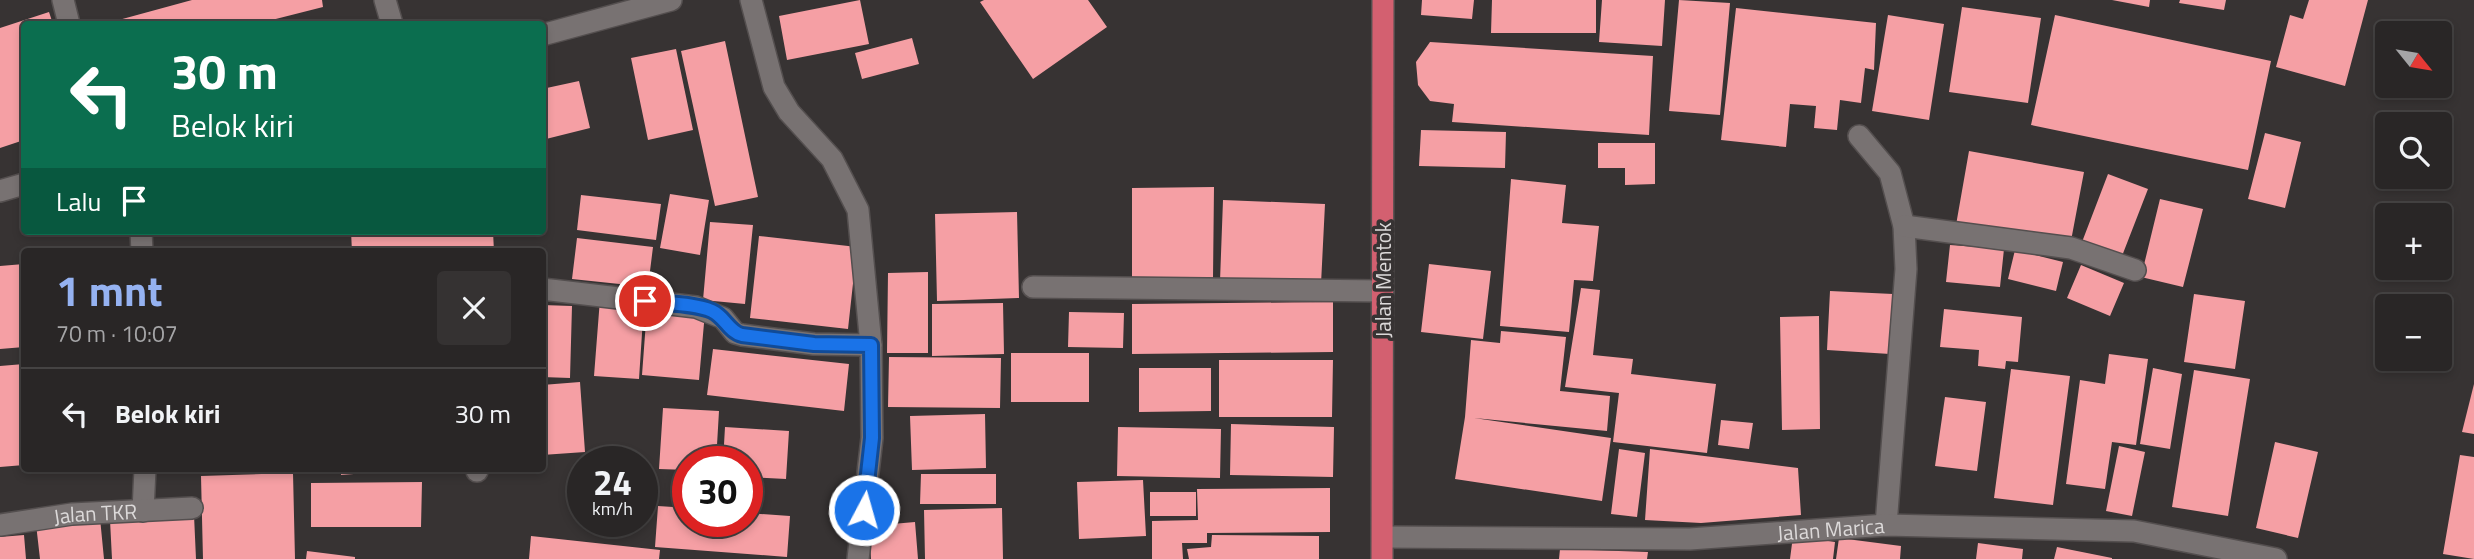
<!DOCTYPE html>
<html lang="id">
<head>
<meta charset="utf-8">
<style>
  :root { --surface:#292626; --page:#353232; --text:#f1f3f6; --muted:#a5a5a7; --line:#454343; --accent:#95b2f1 }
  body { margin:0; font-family:"Titillium Web",sans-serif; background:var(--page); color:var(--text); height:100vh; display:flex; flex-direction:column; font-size:26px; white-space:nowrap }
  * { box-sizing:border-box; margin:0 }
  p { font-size:23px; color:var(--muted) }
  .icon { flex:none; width:38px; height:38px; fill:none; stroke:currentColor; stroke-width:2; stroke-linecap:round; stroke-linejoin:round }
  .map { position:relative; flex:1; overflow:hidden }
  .drawer { position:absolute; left:21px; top:248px; width:525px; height:224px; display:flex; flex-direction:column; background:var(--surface); border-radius:7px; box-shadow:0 4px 10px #0003,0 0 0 2px var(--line) }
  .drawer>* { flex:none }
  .top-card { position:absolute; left:21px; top:21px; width:525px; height:214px; border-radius:7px; box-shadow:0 4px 10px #0003,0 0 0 2px var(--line); background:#0b6e4f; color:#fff; overflow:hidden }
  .needle { width:46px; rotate:120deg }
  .buttons { position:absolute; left:2375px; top:21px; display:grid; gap:14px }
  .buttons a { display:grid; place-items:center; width:77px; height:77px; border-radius:7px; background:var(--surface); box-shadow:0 4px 10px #0003,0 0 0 2px var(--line); font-size:35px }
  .speed { position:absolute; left:567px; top:446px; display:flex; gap:14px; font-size:35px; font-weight:700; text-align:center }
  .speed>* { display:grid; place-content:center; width:91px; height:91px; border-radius:50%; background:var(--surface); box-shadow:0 4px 10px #0003,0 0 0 2px var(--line); line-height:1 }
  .speed small { font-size:18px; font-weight:400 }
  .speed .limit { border:10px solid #d22; background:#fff; color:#111 }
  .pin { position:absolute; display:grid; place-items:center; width:60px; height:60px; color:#fff; margin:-30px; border:4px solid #fff; border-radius:50%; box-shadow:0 2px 7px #0007 }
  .me { position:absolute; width:77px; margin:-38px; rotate:6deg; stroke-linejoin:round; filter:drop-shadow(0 0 5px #0008) }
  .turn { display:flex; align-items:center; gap:24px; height:147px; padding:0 35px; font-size:32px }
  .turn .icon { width:91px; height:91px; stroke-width:2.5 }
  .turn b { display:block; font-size:49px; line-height:60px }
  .then { display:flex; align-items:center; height:66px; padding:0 35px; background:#0003; gap:14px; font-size:26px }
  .round { display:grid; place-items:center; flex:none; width:74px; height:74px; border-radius:7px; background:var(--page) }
  .overview { display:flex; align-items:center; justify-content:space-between; height:119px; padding:0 35px }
  h1 { font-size:42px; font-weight:700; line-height:52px; color:var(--accent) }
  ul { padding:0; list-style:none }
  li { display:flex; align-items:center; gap:21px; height:91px; padding:0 35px; border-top:2px solid var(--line) }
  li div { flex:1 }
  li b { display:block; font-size:26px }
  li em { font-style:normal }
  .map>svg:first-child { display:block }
  .building { fill:#f59fa4 }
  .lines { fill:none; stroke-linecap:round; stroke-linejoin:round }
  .minor-casing { stroke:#544f4f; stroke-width:24 }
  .trunk-casing { stroke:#544f4f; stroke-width:24 }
  .minor { stroke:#787272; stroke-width:21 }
  .trunk { stroke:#d36070; stroke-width:21 }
  .route-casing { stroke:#114b97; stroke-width:18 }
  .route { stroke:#1a73e8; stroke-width:12 }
  .labels { text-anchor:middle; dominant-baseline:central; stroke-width:7; stroke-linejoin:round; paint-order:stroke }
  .street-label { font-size:21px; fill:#dcd9d9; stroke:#373333 }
</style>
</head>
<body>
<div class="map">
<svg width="2474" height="559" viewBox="0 0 2474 559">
  <rect width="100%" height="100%" fill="#373333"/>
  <path class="building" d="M 192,0 L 322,0 L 323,7 L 256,24 L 104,24 Z
    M 860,0 L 869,44 L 787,60 L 779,16 Z
    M 984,0 L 1088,0 L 1107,27 L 1033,79 L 980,2 Z
    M 1422,0 L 1474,0 L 1472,19 L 1421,15 Z
    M 1492,0 L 1596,0 L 1596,33 L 1491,33 Z
    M 1602,0 L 1665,0 L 1662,46 L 1599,42 Z
    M 1679,0 L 1730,3 L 1720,115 L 1669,111 Z
    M 2112,0 L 2150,0 L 2149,7 Z
    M 2180,0 L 2226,0 L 2224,10 L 2179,3 Z
    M 2309,0 L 2368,0 L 2345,86 L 2276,67 L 2290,15 L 2303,19 Z
    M 1962,7 L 2041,18 L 2028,103 L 1949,92 Z
    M 1736,8 L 1876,23 L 1874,70 L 1865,68 L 1861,103 L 1840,100 L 1837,130 L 1814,128 L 1816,106 L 1790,104 L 1786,147 L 1721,140 Z
    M 49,12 L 53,24 L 24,24 L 24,140 L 0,148 L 0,28 Z
    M 1888,15 L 1944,24 L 1929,120 L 1872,111 Z
    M 2055,15 L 2271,61 L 2248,170 L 2031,125 Z
    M 912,38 L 919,64 L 862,79 L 855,53 Z
    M 725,41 L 758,197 L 715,206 L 681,51 Z
    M 1430,42 L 1653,56 L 1649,135 L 1452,122 L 1454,104 L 1430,101 L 1418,85 L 1416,62 Z
    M 676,49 L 693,130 L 648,140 L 631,58 Z
    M 579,81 L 590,128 L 542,140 L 542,89 Z
    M 1421,130 L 1506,132 L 1505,168 L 1419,166 Z
    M 2265,133 L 2301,142 L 2285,208 L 2248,199 Z
    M 1598,143 L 1655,143 L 1655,184 L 1625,185 L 1625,168 L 1598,168 Z
    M 1969,151 L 2084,172 L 2070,246 L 1956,225 Z
    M 2108,174 L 2148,189 L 2122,256 L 2082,242 Z
    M 1511,179 L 1566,185 L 1562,223 L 1599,226 L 1593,281 L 1574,280 L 1569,332 L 1500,326 Z
    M 1214,187 L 1213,278 L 1132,278 L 1132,188 Z
    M 670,194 L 709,200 L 700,255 L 660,248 Z
    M 581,195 L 661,204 L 656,240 L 577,230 Z
    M 2160,199 L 2203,209 L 2183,287 L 2141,277 Z
    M 1223,200 L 1325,204 L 1321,284 L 1220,281 Z
    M 1017,212 L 1019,298 L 937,301 L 935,214 Z
    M 710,222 L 753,225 L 745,304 L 703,300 Z
    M 351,231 L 493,231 L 494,252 L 352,252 Z
    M 759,236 L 857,247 L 848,329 L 750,318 Z
    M 577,238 L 653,247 L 648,287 L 572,279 Z
    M 1950,245 L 2004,249 L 2000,287 L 1946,282 Z
    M 312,246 L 312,252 L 258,252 L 258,248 Z
    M 135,247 L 136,252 L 101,252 L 101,250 Z
    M 2015,250 L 2063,262 L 2056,291 L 2008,279 Z
    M 24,264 L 24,347 L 0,349 L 0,266 Z
    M 1429,264 L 1491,271 L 1483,339 L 1421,332 Z
    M 2081,265 L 2124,283 L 2110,316 L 2067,298 Z
    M 928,272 L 928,353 L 887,353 L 888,273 Z
    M 1581,288 L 1600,290 L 1593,355 L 1633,359 L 1631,374 L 1716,384 L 1707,453 L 1613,442 L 1619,393 L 1565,387 Z
    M 1830,291 L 1893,294 L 1890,354 L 1827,350 Z
    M 2194,294 L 2245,301 L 2235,369 L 2184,362 Z
    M 600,299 L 644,303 L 639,379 L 594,376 Z
    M 1333,302 L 1333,352 L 1132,354 L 1132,304 Z
    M 1003,303 L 1004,354 L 932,356 L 932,304 Z
    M 542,305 L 572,306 L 570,378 L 542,377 Z
    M 647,308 L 705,312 L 699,380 L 642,375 Z
    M 1944,309 L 2022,317 L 2018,362 L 2006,361 L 2005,369 L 1978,366 L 1979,350 L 1940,347 Z
    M 1069,312 L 1124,313 L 1123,348 L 1068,347 Z
    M 1819,316 L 1820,429 L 1782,430 L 1780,317 Z
    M 1501,331 L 1566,337 L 1560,391 L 1610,396 L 1607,431 L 1474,418 L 1611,438 L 1602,501 L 1455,479 L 1465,417 L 1471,340 L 1500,343 Z
    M 713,349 L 849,364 L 844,411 L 707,395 Z
    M 1011,353 L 1089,353 L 1089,402 L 1011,402 Z
    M 2109,354 L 2148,359 L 2136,445 L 2112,442 L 2105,489 L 2066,484 L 2080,380 L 2105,384 Z
    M 889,357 L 1001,358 L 1000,408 L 888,407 Z
    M 1219,360 L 1333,360 L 1332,417 L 1219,417 Z
    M 24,364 L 24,465 L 0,467 L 0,366 Z
    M 1139,368 L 1211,368 L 1211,411 L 1139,412 Z
    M 2153,368 L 2182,374 L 2170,449 L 2140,444 Z
    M 2011,369 L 2070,376 L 2053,505 L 1994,498 Z
    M 2194,370 L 2250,379 L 2228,516 L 2172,507 Z
    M 580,382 L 585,452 L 542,455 L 542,385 Z
    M 2474,384 L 2474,434 L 2462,432 Z
    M 1945,397 L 1986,402 L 1977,471 L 1935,466 Z
    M 663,408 L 719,411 L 716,462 L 688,462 L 688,470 L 659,469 Z
    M 985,414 L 986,468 L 912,470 L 910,416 Z
    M 1721,420 L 1753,423 L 1749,449 L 1718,445 Z
    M 1231,424 L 1334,427 L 1333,477 L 1230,475 Z
    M 725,427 L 789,431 L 786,479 L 747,477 L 747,462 L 723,462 Z
    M 1118,427 L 1221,429 L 1220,478 L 1117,476 Z
    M 2275,442 L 2318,452 L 2298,538 L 2256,528 Z
    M 2119,446 L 2145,452 L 2132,516 L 2106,511 Z
    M 1619,449 L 1645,453 L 1637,517 L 1611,514 Z
    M 1650,449 L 1798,468 L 1801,515 L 1701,523 L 1645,520 Z
    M 2460,455 L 2474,457 L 2474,559 L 2443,554 Z
    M 341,469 L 392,469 L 392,471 L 341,475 Z
    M 293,473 L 295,559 L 203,559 L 201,476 Z
    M 921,474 L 996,474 L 996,504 L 920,504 Z
    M 1143,480 L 1146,536 L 1079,539 L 1077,482 Z
    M 422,482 L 421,527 L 311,527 L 311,483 Z
    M 1330,488 L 1330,532 L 1207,533 L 1207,543 L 1182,543 L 1183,559 L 1152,559 L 1152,521 L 1198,520 L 1197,489 Z
    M 1150,492 L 1196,492 L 1196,516 L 1150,516 Z
    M 658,506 L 688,508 L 688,522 L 747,522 L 747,513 L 790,516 L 787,557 L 655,547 Z
    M 1002,508 L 1003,559 L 925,559 L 924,510 Z
    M 194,515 L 196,559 L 112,559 L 110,520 Z
    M 100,518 L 104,559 L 40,559 L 36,524 Z
    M 915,522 L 918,559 L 871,559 L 869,526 Z
    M 24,535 L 26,559 L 0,559 L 0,537 Z
    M 1212,535 L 1319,536 L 1319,559 L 1189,559 L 1187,549 L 1211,547 Z
    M 531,536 L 660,550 L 659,559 L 529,559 Z
    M 1793,536 L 1835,542 L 1833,559 L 1790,559 Z
    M 1839,538 L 1901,546 L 1900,559 L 1836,559 Z
    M 1978,543 L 2023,549 L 2022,559 L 1976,559 Z
    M 2057,547 L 2112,558 L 2112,559 L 2054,559 Z
    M 1560,549 L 1648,552 L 1647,559 L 1559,559 Z
    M 307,551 L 355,557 L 355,559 L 306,559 Z"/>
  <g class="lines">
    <g class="minor-casing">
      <g id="minor">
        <path d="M 63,0 L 69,24"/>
        <path d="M 385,0 L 392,24"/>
        <path d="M 751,0 L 774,87 L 789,112 L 832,159 L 858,210 L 871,345"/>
        <path d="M 542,35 L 671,0"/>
        <path d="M 1859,136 L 1890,173 L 1904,226 L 1906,269 L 1886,525"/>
        <path d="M 0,191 L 24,184"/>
        <path d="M 1904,226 L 2071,248 L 2135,270"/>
        <path d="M 141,231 L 142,252"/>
        <path d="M 1033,287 L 1383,291"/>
        <path d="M 542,289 L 696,307 L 723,318 L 735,333 L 742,335 L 814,344 L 871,345 L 872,438 L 858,559"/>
        <path d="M 477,471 L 477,469"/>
        <path d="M 143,511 L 145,469"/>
        <path id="s1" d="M 0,525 L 72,514 L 192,508"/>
        <path id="s2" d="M 1383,537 L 1690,539 L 1886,525 L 2134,531 L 2276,559"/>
      </g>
    </g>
    <g class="trunk-casing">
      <path id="trunk" d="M 1382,559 L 1383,0"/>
    </g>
    <use href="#minor" class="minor"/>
    <use href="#trunk" class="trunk"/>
  </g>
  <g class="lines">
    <g class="route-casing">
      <path id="route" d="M 645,301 C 666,304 693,303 712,311 C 725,317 729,332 742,335 L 814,344 L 871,345 L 872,438 L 864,510"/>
    </g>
    <use href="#route" class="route"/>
  </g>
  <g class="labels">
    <g class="street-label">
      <text transform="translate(1383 280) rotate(-90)">Jalan Mentok</text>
      <text stroke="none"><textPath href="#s1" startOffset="96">Jalan TKR</textPath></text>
      <text stroke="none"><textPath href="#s2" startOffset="448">Jalan Marica</textPath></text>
    </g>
  </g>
</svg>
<div class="buttons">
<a><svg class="needle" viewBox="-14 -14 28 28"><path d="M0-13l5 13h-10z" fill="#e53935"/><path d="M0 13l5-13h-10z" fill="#a5a5a7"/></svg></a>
<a><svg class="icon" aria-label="search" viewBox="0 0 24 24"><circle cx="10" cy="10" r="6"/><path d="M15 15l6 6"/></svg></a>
<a>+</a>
<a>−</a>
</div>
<div class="speed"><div>24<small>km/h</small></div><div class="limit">30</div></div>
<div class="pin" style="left:645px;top:301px;background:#d93025"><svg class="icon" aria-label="arrive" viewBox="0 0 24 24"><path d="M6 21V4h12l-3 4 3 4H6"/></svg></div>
<svg class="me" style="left:864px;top:510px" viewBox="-20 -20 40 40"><circle r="17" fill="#1a73e8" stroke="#fff" stroke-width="3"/><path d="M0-11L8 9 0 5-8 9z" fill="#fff"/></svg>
<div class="top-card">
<div class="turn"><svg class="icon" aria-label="left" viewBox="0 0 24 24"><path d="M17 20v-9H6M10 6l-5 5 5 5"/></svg><div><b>30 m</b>Belok kiri</div></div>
<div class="then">Lalu<svg class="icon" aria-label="arrive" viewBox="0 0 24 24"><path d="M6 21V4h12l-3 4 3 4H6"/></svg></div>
</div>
<section class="drawer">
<div class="overview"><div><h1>1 mnt</h1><p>70 m · 10:07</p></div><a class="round"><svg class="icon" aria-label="close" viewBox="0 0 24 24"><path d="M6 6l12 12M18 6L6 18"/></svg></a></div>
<ul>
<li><svg class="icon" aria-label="left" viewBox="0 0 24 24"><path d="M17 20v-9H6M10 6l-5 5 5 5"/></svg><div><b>Belok kiri</b></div><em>30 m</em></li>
</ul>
</section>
</div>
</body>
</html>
